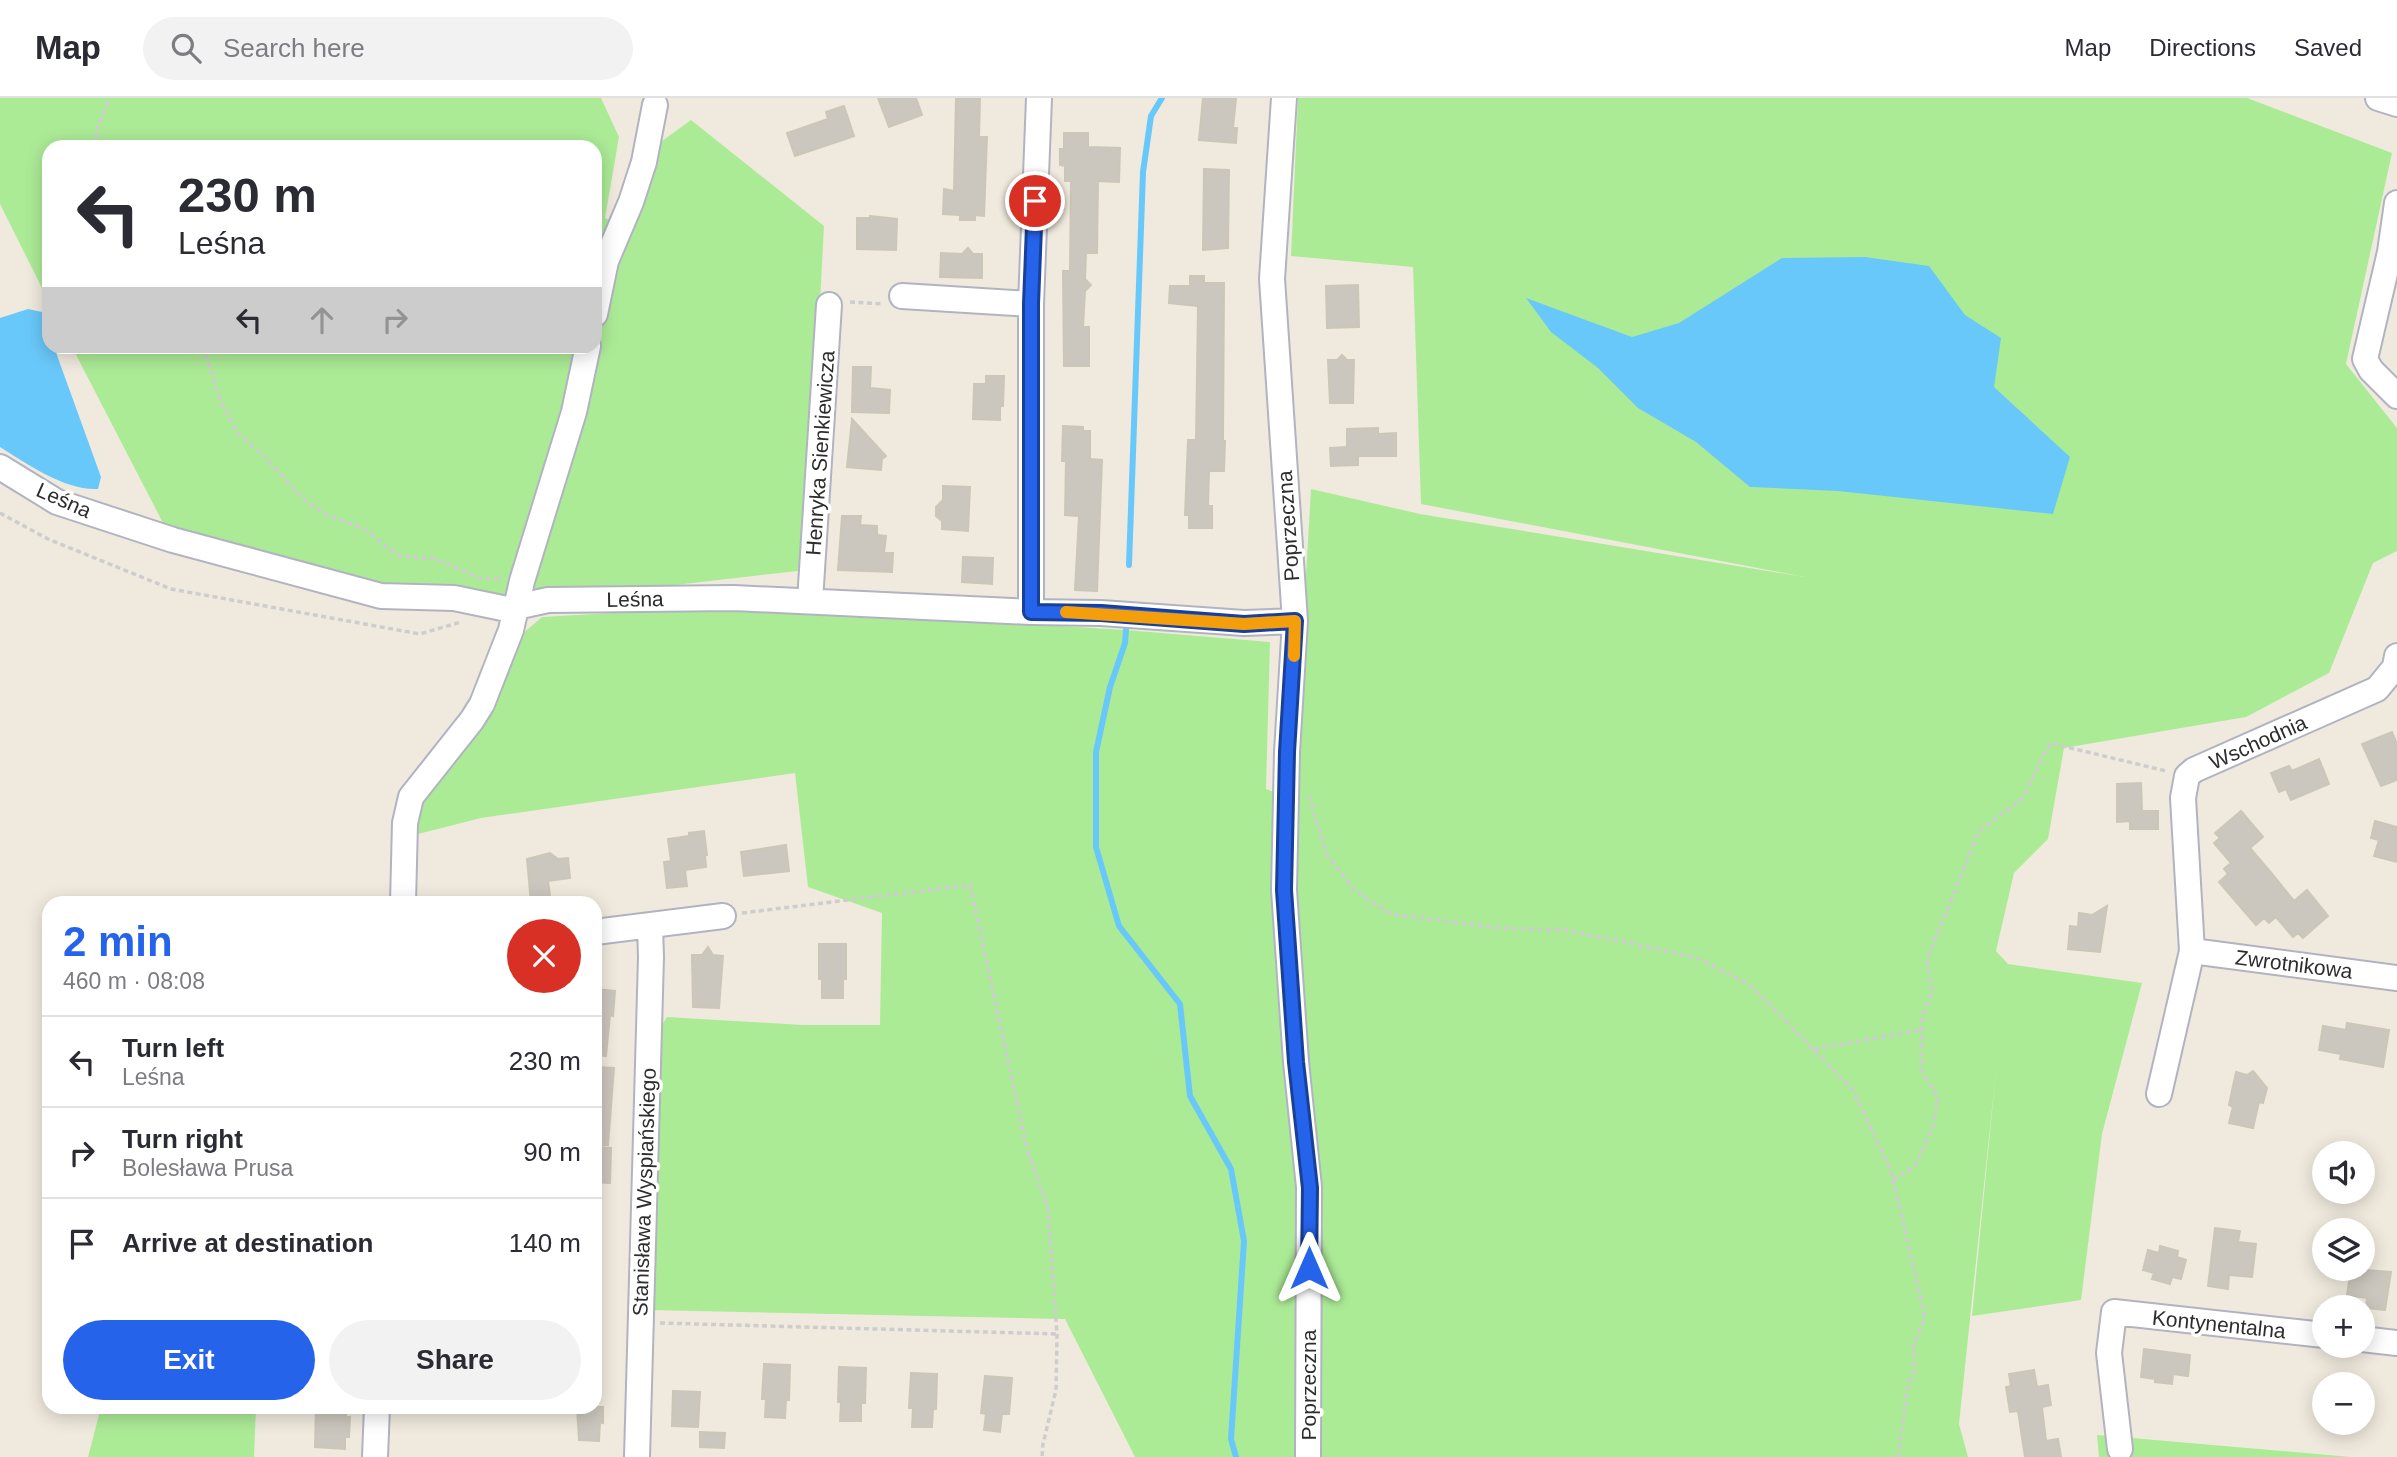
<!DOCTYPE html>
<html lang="en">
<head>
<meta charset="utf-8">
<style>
  :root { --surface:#fff; --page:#f2f2f3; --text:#2b2b33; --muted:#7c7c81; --line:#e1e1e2; --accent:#2563eb }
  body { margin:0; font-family:Helvetica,sans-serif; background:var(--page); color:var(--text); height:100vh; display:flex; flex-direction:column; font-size:26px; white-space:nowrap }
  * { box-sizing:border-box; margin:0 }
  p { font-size:23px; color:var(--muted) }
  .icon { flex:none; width:38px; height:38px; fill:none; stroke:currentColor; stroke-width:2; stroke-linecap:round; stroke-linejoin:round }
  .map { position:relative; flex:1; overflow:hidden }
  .panel { position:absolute; left:42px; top:798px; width:560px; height:518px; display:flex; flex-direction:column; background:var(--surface); border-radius:21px; box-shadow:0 4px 18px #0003 }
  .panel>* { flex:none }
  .guide { position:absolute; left:42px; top:42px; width:560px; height:214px; border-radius:21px; box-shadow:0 4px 18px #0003; background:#fff; color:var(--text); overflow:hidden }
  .controls { position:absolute; left:2312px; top:1043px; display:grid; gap:14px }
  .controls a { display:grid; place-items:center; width:63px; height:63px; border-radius:50%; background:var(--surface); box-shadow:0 4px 18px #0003; font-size:35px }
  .pin { position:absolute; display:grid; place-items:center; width:60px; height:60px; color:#fff; margin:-30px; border:4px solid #fff; border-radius:50%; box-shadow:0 2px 7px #0007 }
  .me { position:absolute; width:77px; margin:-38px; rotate:0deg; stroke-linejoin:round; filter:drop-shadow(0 0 5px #0008) }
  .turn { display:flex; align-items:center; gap:24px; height:147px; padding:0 21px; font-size:32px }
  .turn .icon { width:91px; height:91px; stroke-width:2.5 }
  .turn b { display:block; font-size:49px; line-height:60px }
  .lanes { display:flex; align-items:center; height:66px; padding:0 21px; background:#0003; justify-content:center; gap:35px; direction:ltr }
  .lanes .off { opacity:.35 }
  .round { display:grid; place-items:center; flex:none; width:74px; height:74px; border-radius:37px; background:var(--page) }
  .headline { display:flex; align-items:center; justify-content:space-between; height:119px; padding:0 21px }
  h1 { font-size:42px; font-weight:700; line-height:52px; color:var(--accent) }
  .primary-button { display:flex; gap:14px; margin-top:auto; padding:14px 21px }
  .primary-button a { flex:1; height:80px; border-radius:42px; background:var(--accent); color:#fff; font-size:28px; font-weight:700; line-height:80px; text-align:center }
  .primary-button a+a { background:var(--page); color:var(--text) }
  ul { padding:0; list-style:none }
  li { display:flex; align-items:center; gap:21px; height:91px; padding:0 21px; border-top:2px solid var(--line) }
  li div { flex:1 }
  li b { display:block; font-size:26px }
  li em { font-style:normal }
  header { display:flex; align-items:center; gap:42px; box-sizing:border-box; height:98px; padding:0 35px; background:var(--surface); border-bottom:2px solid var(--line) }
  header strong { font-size:33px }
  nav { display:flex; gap:38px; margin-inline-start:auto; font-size:24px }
  .search { width:490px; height:63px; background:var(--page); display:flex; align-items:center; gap:18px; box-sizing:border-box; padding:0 24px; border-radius:38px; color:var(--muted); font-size:26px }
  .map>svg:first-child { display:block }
  .green { fill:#aceb96 }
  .water { fill:#69c8fa }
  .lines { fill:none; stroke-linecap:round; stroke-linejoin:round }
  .stream { stroke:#69c8fa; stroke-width:6 }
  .building { fill:#cbc7be; stroke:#ccc6b7; stroke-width:2 }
  .minor-casing { stroke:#b2b3c2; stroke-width:28 }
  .path { stroke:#cdcdcd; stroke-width:3.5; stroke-dasharray:5 3.5; stroke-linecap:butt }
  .minor { stroke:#fff; stroke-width:24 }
  .route-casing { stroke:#184099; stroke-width:18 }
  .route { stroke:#2563eb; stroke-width:12 }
  .slow { stroke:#f59e0b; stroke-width:12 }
  .labels { text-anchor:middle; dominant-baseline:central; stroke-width:7; stroke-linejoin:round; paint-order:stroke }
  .street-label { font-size:21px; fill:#2d2d2d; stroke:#fff }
</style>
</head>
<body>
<header>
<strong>Map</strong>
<div class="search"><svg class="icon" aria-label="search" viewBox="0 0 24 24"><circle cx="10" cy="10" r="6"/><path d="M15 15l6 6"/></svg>Search here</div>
<nav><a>Map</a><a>Directions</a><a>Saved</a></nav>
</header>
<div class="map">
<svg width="2397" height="1359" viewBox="0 0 2397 1359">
  <rect width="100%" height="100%" fill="#f0eade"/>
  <path class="green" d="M 0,0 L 601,0 L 619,39 L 605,120 L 624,128 L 655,48 L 691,22 L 824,128 L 806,472 L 571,499 L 509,511 L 337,485 L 163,425 L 72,249 L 595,248 L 595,49 L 49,49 L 49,204 L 0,106 Z
    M 1298,0 L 2247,0 L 2392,55 L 2346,266 L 2397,330 L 2397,453 L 2373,465 L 2329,575 L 2246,619 L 2064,650 L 2048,741 L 2014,775 L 1996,853 L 2008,866 L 2142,885 L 2102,1036 L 2081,1202 L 1972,1218 L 1996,973 L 1959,1326 L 1968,1359 L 1135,1359 L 1065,1221 L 648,1212 L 658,933 L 667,919 L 803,927 L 880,927 L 882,815 L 808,789 L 795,675 L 481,720 L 414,737 L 416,713 L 521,537 L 542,519 L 737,508 L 1126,532 L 1270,544 L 1266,691 L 1293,701 L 1311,391 L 1420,416 L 1805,479 L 1421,406 L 1413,169 L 1291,158 Z
    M 101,1309 L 256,1309 L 254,1359 L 88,1359 Z
    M 2097,1337 L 2351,1359 L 2099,1359 Z"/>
  <path class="water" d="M 1865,159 L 1929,168 L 1965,217 L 2001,240 L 1994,289 L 2070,359 L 2053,416 L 1838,393 L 1750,389 L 1696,344 L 1638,310 L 1598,270 L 1551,234 L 1526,200 L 1632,239 L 1679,225 L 1782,160 Z
    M 28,211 L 42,214 L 49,234 L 49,248 L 54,249 L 101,379 L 98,391 C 66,393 27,366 0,349 L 0,220 Z"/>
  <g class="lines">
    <path class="stream" d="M 1129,467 L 1143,74 L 1151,18 L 1162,0
      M 1126,532 L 1125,545 L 1110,589 L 1096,654 L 1096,749 L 1119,828 L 1180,906 L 1190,998 L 1231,1071 L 1244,1143 L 1231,1341 L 1236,1359"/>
  </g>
  <path class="building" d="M 878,0 L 916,0 L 922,17 L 889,29 Z
    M 956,0 L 980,0 L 979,39 L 987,39 L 984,118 L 975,117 L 975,122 L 960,122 L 960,117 L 943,116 L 944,91 L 954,93 Z
    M 1203,0 L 1236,0 L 1233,30 L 1237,30 L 1236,45 L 1199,42 Z
    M 844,8 L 854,38 L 795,58 L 787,35 L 828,21 L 826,14 Z
    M 1064,35 L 1088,35 L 1088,49 L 1120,50 L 1119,84 L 1098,83 L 1097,155 L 1086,155 L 1085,181 L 1091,187 L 1085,193 L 1083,229 L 1089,229 L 1089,268 L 1064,268 L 1063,173 L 1070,173 L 1071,83 L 1065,83 L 1065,68 L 1060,67 L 1060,51 L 1064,51 Z
    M 1204,71 L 1229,72 L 1228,150 L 1203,152 Z
    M 870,118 L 897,121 L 896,152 L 857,151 L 857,120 L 870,120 Z
    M 968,150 L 973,156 L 982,156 L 982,180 L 940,179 L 941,155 L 962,156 Z
    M 1190,178 L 1204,178 L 1204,185 L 1224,185 L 1223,343 L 1225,343 L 1224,373 L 1209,373 L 1208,408 L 1212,408 L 1212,430 L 1189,430 L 1189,417 L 1185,417 L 1188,342 L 1196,342 L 1198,208 L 1169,205 L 1170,188 L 1190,188 Z
    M 1358,187 L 1359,229 L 1327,230 L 1326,188 Z
    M 1342,257 L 1347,262 L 1354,262 L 1353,305 L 1330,305 L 1328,262 L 1337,262 Z
    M 853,269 L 871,269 L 870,290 L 890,292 L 889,315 L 852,314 Z
    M 986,278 L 1004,278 L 1003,308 L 1000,308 L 1000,322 L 973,321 L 974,286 L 986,286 Z
    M 852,321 L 886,358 L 882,361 L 881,372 L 847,369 Z
    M 1063,328 L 1083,329 L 1083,333 L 1090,333 L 1090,361 L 1102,362 L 1097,493 L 1075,492 L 1079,418 L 1065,417 L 1066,363 L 1062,363 Z
    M 1378,330 L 1378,336 L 1396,335 L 1396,358 L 1358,358 L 1358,367 L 1331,368 L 1330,350 L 1347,349 L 1347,331 Z
    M 943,388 L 970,389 L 968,433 L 942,431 L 942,423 L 936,418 L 936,409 L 943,402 Z
    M 842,418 L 861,418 L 860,427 L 877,428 L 877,437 L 886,438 L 884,455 L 893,455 L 892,474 L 838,472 Z
    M 963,459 L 993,460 L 992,486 L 962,484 Z
    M 2392,634 L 2397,646 L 2397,682 L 2381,688 L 2362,646 Z
    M 2319,661 L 2329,686 L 2291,702 L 2286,691 L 2279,694 L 2271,675 L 2289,668 L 2292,673 Z
    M 2141,685 L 2142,713 L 2158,713 L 2158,731 L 2130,731 L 2130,723 L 2117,724 L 2117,686 Z
    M 2241,713 L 2263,739 L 2250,750 L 2273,777 L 2294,803 L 2307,792 L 2328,818 L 2303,840 L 2298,835 L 2293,839 L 2276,819 L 2269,825 L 2264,820 L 2256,827 L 2219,784 L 2228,776 L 2224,771 L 2231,765 L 2214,745 L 2220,740 L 2215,735 Z
    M 2375,723 L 2397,729 L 2397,764 L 2374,758 L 2379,742 L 2371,740 Z
    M 704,733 L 707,757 L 705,757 L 706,769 L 685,772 L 687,788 L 667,790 L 664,764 L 671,763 L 668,741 L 689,738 L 689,735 Z
    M 786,747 L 789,773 L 744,778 L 741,754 Z
    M 550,755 L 558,761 L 568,760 L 570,780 L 548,783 L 551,805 L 531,805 L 527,761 Z
    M 2107,808 L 2100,854 L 2068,851 L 2070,828 L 2078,829 L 2079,815 L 2092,817 Z
    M 819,846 L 846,846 L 846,881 L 843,881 L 843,900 L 822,900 L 822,881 L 819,881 Z
    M 708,849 L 713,857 L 723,858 L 719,910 L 693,909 L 692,857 L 702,857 Z
    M 595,891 L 615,893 L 613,918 L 610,917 L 606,958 L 595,957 Z
    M 2347,925 L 2389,932 L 2383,969 L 2340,961 L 2341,956 L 2319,952 L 2323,928 L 2346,932 Z
    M 595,969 L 614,970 L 608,1047 L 595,1047 Z
    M 2253,973 L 2267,990 L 2263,1005 L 2259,1004 L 2253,1030 L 2229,1025 L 2233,1009 L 2229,1007 L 2236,974 L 2247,977 Z
    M 595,1049 L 611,1050 L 610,1085 L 595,1084 Z
    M 2215,1130 L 2240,1133 L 2238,1144 L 2256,1146 L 2252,1179 L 2229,1177 L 2228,1191 L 2208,1188 Z
    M 2160,1148 L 2178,1153 L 2177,1159 L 2186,1162 L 2181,1181 L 2172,1179 L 2170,1186 L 2152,1181 L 2154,1175 L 2143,1172 L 2148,1152 L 2159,1155 Z
    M 2351,1171 L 2391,1174 L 2385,1212 L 2366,1210 L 2367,1200 L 2347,1197 Z
    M 2144,1251 L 2190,1257 L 2188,1278 L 2173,1276 L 2172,1286 L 2155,1284 L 2155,1281 L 2141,1279 Z
    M 764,1266 L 790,1267 L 789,1302 L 786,1302 L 785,1320 L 765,1319 L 766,1301 L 762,1301 Z
    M 839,1269 L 866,1270 L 865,1305 L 861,1305 L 861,1323 L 840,1323 L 841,1304 L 838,1304 Z
    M 2034,1272 L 2037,1289 L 2048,1287 L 2051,1307 L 2042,1309 L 2046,1343 L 2058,1341 L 2061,1359 L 2025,1359 L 2018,1313 L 2010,1314 L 2006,1289 L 2011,1288 L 2009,1276 Z
    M 911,1275 L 937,1276 L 936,1311 L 933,1311 L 932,1329 L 912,1329 L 913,1310 L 909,1310 Z
    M 985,1278 L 1012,1280 L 1009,1316 L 1002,1316 L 1000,1334 L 984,1332 L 986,1316 L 981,1315 Z
    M 673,1293 L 700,1294 L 698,1329 L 672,1328 Z
    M 316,1309 L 346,1309 L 346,1319 L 350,1319 L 349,1339 L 345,1339 L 345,1351 L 315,1349 Z
    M 577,1309 L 603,1309 L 603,1325 L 600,1324 L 599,1343 L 579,1342 Z
    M 700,1334 L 725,1335 L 724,1350 L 700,1349 Z"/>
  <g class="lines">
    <g class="minor-casing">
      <path id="minor" d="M 1284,0 L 1272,181 L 1295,523 L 1287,654 L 1284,792 L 1296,964 L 1309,1089 L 1308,1359
        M 2378,0 L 2397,6
        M 2397,105 L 2390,154 L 2365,261 L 2371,272 L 2397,298
        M 902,198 L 1031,206
        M 595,216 L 606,163 L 631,104 L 644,64 L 655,7
        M 0,369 L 57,404 L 173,442 L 381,498 L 454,500 L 507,511 L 548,502 L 734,500 L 1031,514 L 1101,515 L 1244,525 L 1295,523
        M 810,503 L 829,207
        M 1031,514 L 1031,206 L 1039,0
        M 403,805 L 405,725 L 411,699 L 472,622 L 482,606 L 511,532 L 522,483 L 574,314 L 588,248
        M 595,834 L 723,818
        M 2192,853 L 2397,880
        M 2159,996 L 2192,853 L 2183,700 L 2187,678 L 2194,672 L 2377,591 L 2395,569 L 2397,558
        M 2362,1241 L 2397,1245
        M 2120,1351 L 2109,1255 L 2114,1214 L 2324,1237
        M 375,1359 L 377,1309
        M 637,1359 L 651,859 L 650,828"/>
    </g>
    <path class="path" d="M 96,49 L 97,30 L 110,0
      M 850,204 L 884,206
      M 203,248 L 221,304 L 238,336 L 265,359 L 302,400 L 324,416 L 363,430 L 399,458 L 436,461 L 480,480 L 502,481
      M 0,415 L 48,441 L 171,491 L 420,536 L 461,524
      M 1309,698 L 1327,757 L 1355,793 L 1391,816 L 1499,830 L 1563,832 L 1630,845 L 1697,860 L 1750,887 L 1853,992 L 1891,1073 L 1923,1210 L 1924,1221 L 1913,1249 L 1915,1272 L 1908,1286 L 1898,1359
      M 742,815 L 970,787 L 1027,1051 L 1048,1110 L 1057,1236 L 1056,1292 L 1043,1346 L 1042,1359
      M 1814,951 L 1921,932
      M 1893,1082 L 1915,1068 L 1933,1028 L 1938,999 L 1921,971 L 1922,919 L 1932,894 L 1927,862 L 1979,733 L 2022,701 L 2050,645 L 2166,673
      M 660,1225 L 1057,1236"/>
    <use href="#minor" class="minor"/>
  </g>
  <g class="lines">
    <g class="route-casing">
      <path id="route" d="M 1035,103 L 1031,206 L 1031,514 L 1101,515 L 1244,526 L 1295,523 L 1287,654 L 1284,792 L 1296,964 L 1310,1090 L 1309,1170"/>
    </g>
    <use href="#route" class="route"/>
    <path class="slow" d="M 1066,514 L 1244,526 L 1295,523 L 1294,558"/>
  </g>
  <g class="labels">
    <g class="street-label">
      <text transform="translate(820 355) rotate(-86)">Henryka Sienkiewicza</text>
      <text transform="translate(64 402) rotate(24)">Leśna</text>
      <text transform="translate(1288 428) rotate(-94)">Poprzeczna</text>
      <text transform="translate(635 501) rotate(-1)">Leśna</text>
      <text transform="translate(2258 644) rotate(-24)">Wschodnia</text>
      <text transform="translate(2294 866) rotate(7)">Zwrotnikowa</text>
      <text transform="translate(644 1094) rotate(-88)">Stanisława Wyspiańskiego</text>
      <text transform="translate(2219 1226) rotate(6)">Kontynentalna</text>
      <text transform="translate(1308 1287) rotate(-90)">Poprzeczna</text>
    </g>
  </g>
</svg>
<div class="controls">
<a><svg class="icon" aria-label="sound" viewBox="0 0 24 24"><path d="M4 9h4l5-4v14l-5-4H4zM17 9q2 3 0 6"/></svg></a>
<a><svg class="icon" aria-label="layers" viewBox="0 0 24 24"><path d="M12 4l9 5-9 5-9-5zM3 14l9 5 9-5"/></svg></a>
<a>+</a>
<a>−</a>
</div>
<div class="pin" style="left:1035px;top:103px;background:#d93025"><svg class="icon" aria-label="arrive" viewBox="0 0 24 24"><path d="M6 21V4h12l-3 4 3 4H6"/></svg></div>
<svg class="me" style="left:1309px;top:1170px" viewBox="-20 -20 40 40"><path d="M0-17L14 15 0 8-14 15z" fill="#2563eb" stroke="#fff" stroke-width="4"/></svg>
<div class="guide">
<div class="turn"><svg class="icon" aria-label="left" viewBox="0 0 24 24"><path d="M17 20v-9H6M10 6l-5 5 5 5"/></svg><div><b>230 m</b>Leśna</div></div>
<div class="lanes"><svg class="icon" aria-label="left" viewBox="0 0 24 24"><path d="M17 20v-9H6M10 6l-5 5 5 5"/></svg><svg class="icon off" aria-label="ahead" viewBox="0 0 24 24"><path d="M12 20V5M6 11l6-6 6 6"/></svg><svg class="icon off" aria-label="right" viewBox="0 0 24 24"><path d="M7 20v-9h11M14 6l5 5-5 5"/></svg></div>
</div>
<section class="panel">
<div class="headline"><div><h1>2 min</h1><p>460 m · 08:08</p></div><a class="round" style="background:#d93025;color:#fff"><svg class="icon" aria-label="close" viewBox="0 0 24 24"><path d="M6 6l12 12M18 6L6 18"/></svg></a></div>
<ul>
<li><svg class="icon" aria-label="left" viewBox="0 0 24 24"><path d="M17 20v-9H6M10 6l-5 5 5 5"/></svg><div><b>Turn left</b><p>Leśna</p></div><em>230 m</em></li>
<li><svg class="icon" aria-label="right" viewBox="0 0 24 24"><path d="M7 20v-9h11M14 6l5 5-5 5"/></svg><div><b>Turn right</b><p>Bolesława Prusa</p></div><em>90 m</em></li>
<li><svg class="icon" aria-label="arrive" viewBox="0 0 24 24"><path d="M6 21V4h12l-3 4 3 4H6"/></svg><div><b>Arrive at destination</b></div><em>140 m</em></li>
</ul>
<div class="primary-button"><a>Exit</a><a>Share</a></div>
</section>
</div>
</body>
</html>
